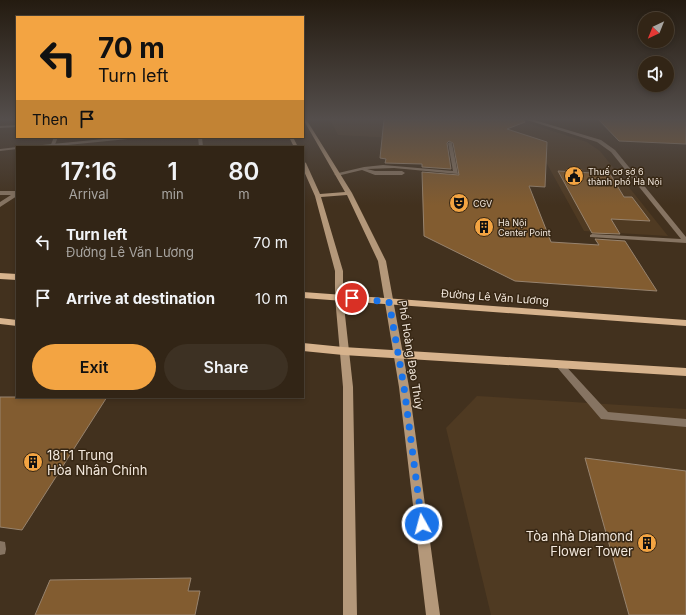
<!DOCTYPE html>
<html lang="en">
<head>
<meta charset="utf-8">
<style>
  :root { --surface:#322516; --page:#3d3123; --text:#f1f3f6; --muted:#a8a5a1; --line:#4d4235; --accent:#f3a442 }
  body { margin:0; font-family:Inter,sans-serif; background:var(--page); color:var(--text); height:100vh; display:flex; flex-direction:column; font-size:15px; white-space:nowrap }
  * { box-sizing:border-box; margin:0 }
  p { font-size:13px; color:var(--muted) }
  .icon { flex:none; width:22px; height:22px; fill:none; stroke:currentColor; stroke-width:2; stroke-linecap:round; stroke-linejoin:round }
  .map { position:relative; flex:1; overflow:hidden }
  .details { position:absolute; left:16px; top:146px; width:288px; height:252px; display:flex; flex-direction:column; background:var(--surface); border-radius:0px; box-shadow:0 2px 6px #0003,0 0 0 1px var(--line) }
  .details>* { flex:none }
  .top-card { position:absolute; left:16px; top:16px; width:288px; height:122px; border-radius:0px; box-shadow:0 2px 6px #0003,0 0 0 1px var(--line); background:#f3a442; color:#111; overflow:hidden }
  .needle { width:26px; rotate:223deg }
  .buttons { position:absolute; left:638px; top:12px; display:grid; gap:8px }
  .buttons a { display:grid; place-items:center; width:36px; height:36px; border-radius:50%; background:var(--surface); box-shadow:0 2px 6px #0003,0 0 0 1px var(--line); font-size:20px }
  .pin { position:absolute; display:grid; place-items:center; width:34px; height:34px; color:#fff; margin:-17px; border:2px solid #fff; border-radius:50%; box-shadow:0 1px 4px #0007 }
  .me { position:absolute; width:44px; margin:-22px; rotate:353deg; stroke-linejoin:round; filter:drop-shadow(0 0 3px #0008) }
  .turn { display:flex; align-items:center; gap:14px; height:84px; padding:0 16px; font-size:18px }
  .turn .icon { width:52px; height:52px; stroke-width:2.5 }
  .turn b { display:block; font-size:28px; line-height:34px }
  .then { display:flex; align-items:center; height:38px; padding:0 16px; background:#0003; gap:8px; font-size:15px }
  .eta { display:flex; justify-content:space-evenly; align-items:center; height:68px; text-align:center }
  .eta b { font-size:24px; font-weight:600; line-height:28px }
  .action { display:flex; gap:8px; margin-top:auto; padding:8px 16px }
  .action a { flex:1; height:46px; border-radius:24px; background:var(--accent); color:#111; font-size:16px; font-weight:600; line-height:46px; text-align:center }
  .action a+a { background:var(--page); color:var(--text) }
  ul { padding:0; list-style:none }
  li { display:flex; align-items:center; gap:12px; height:56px; padding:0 16px }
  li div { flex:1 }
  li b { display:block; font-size:15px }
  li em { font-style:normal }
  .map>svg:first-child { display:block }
  .built { fill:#4f3a22 }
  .building { fill:#825c30; stroke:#97836e }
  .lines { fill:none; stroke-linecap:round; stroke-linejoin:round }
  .service { fill:#867462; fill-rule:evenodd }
  .minor { fill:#867462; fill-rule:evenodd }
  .secondary { fill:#b4987a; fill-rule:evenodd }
  .primary { fill:#d7b38d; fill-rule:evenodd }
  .route { stroke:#1a73e8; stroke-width:7; stroke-dasharray:0 12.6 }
  .labels { text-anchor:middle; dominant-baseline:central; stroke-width:3; stroke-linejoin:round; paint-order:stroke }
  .far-poi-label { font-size:9px; fill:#f3e8dd; stroke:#372714; text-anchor:start }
  .street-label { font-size:11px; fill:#f3e8dd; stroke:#372714 }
  .near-poi-label { font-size:13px; fill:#f3e8dd; stroke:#372714; text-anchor:start }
</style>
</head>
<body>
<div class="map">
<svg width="686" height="615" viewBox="0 0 686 615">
  <rect width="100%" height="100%" fill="#42311e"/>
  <path class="built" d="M 330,119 L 515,119 L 587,142 L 600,151 L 668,236 L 584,231 L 547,164 L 488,143 L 338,135 Z
    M 477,396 L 686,409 L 686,615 L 491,615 L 446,428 Z"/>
  <path class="building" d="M 384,119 L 523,119 L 525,122 L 507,129 L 547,142 L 545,187 L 529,186 L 551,242 L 599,245 L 595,239 L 625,241 L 657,291 L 515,281 L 424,236 L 422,172 L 459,175 L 453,143 L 449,141 L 447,143 L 451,169 L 422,167 L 422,164 L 385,163 L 386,159 L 380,158 Z
    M 598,119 L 686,119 L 686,144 L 619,141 Z
    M 558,171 L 610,174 L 624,197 L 632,197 L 650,221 L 611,219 L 620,234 L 592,233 Z
    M 0,397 L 107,397 L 22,530 L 0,527 Z
    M 585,458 L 686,471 L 686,615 L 629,615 Z
    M 191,578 L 188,591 L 200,591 L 195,615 L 35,615 L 50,580 Z"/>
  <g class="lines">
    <path class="service" d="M 17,125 L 17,127 L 0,128 L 0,126 Z
      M 124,137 L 140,137 L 138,138 L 47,147 L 30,147 L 32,146 Z
      M 198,137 L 202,137 L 203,147 L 199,147 Z
      M 450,142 L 452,143 L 458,174 L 394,168 L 367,169 L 375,171 L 402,171 L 405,173 L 402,175 L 375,175 L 362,170 L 337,176 L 334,174 L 364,167 L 383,165 L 453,171 L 448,143 Z
      M 295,145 L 297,145 L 297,147 L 282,147 Z
      M 17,147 L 17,149 L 0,151 L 0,149 L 17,147 L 19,147 Z
      M 559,361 L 562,362 L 608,412 L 686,419 L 686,427 L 601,419 L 556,366 L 554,364 L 556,362 Z"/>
    <path class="minor" d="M 524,119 L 531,119 L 601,140 L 615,150 L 686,237 L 686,243 L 590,237 L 590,235 L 592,234 L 681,239 L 611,152 L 597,142 Z
      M 54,137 L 58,137 L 54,147 L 50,147 Z
      M 0,191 L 17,191 L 17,196 L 0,207 L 0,202 L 11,195 L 0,195 Z
      M 0,541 L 5,542 L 6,549 L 5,554 L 0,555 Z"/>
    <path class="secondary" d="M 303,119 L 306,119 L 352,193 L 386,261 L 409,387 L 440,615 L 426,615 L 399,387 L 378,261 L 347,195 L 321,197 L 343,271 L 343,297 L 353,387 L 357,615 L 343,615 L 343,387 L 335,297 L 335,271 L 315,196 L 303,169 L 303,161 L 306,163 L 320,194 L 345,192 Z
      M 289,137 L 293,137 L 298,147 L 294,147 Z"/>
    <path class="primary" d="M 0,273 L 17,274 L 17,280 L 0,279 Z
      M 303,292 L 686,320 L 686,326 L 303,298 Z
      M 0,318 L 17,320 L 17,326 L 0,324 Z
      M 303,343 L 343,347 L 686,368 L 686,376 L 343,355 L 303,351 Z"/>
  </g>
  <linearGradient id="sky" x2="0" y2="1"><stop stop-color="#241b10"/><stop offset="0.58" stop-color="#544e4c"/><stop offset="1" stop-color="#544e4c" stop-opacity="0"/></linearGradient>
  <rect width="686" height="205" fill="url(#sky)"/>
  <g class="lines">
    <path class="route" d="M 352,298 L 389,302 L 404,387 L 422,524"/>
  </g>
  <defs>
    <g id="civic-disc" transform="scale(1)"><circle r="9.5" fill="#f3a442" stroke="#372714"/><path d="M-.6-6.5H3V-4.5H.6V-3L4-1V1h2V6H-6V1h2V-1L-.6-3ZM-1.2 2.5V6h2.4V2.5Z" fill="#111"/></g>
    <g id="theatre-disc" transform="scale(1)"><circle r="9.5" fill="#f3a442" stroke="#372714"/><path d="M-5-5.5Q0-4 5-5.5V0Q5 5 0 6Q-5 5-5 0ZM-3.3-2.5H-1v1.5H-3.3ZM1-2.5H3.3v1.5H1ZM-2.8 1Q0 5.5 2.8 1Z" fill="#111"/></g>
    <g id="building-disc" transform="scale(1)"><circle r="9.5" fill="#f3a442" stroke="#372714"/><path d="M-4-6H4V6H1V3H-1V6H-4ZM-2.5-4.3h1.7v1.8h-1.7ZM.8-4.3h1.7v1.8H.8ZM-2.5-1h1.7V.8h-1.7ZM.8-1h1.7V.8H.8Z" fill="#111"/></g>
  </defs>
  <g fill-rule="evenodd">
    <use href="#civic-disc" x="574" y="176"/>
    <use href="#theatre-disc" x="459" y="203"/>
    <use href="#building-disc" x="484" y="227"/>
    <use href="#building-disc" x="33" y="462"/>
    <use href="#building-disc" x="647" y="543"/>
  </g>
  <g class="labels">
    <g class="far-poi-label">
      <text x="588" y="171">Thuế cơ sở 6<tspan x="588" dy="10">thành phố Hà Nội</tspan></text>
      <text x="473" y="203">CGV</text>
      <text x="498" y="222">Hà Nội<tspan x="498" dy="10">Center Point</tspan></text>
    </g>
    <g class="street-label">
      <text transform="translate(495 297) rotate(4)">Đường Lê Văn Lương</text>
      <text transform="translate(411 355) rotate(81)">Phố Hoàng Đạo Thúy</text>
    </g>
    <g class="near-poi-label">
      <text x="47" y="455">18T1 Trung<tspan x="47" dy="15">Hòa Nhân Chính</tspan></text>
      <text x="633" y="536" text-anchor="end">Tòa nhà Diamond<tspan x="633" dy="15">Flower Tower</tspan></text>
    </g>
  </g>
</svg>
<div class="buttons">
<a><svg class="needle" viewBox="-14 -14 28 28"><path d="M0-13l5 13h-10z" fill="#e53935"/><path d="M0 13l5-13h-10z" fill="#a8a5a1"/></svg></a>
<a><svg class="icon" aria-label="sound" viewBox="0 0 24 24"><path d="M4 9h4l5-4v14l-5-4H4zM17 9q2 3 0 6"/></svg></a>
</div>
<div class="pin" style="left:352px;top:298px;background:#d93025"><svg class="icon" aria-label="arrive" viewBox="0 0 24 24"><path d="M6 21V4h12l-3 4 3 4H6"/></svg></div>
<svg class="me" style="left:422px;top:524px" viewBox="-20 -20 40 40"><circle r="17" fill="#1a73e8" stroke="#fff" stroke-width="3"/><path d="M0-11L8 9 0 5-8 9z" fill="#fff"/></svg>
<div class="top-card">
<div class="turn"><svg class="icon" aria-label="left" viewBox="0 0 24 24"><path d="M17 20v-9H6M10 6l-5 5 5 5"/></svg><div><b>70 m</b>Turn left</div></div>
<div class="then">Then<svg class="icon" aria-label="arrive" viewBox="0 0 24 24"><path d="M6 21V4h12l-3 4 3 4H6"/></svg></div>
</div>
<section class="details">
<div class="eta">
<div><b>17:16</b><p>Arrival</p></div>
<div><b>1</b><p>min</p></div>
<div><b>80</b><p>m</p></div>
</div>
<ul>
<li><svg class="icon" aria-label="left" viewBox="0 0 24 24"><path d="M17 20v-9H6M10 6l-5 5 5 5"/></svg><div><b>Turn left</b><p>Đường Lê Văn Lương</p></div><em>70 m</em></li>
<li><svg class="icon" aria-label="arrive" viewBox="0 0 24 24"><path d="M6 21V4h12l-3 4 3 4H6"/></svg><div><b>Arrive at destination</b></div><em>10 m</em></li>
</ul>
<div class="action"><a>Exit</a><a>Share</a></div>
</section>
</div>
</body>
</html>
